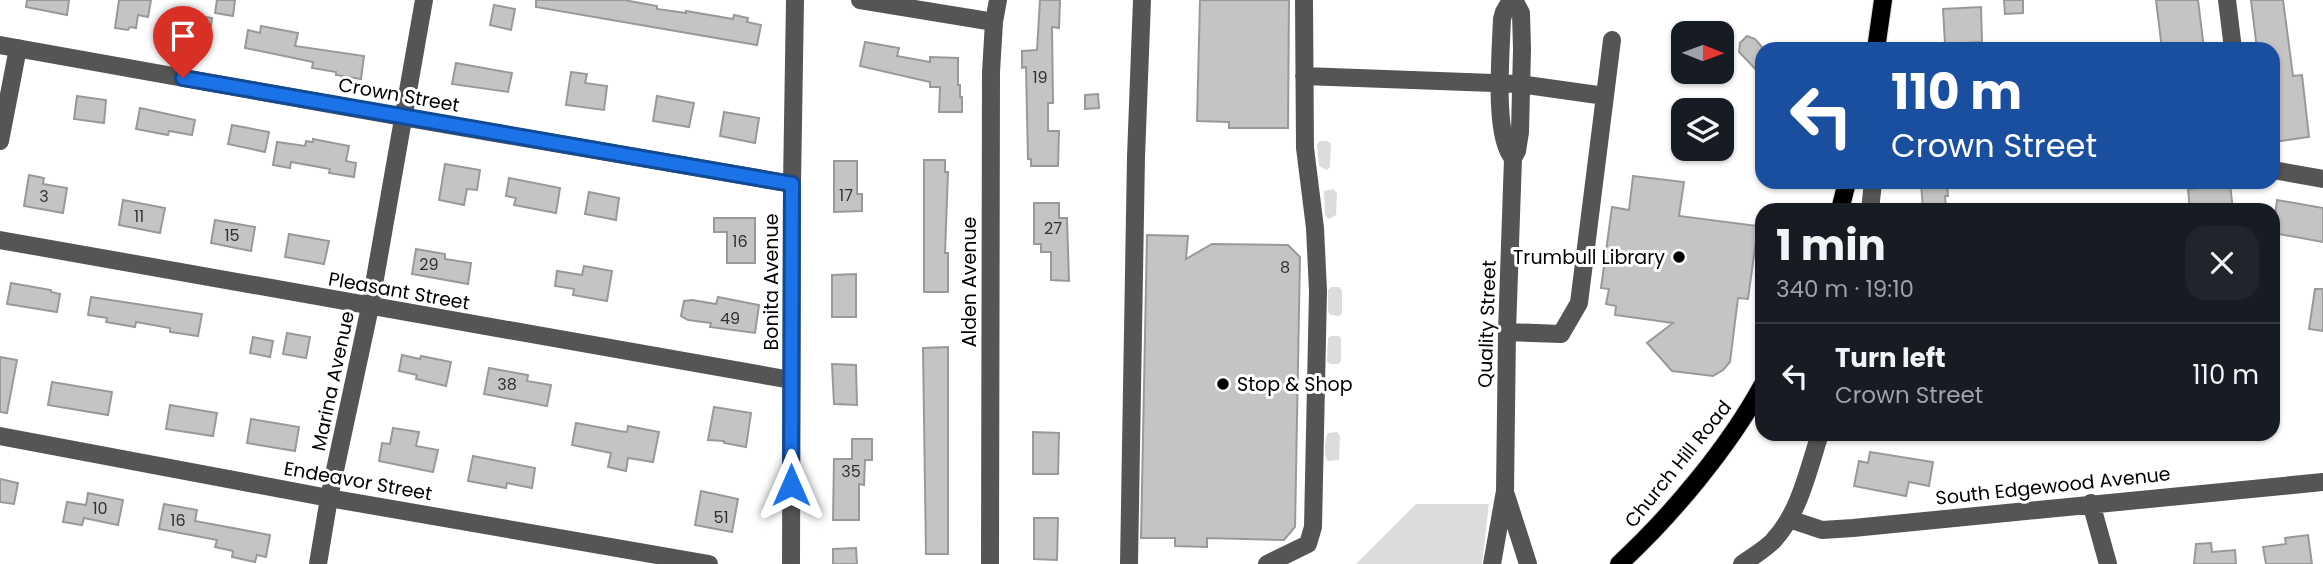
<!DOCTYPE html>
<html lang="en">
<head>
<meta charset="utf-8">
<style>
  :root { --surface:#171b24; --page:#20242c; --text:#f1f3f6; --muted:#9ea1a6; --line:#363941 }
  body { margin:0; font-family:Poppins,sans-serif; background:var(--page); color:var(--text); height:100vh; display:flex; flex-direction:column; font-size:26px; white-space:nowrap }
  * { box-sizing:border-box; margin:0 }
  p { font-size:23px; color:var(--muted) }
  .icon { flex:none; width:38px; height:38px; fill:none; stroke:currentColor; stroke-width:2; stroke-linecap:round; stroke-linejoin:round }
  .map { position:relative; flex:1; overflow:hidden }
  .side { position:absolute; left:1755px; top:203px; width:525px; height:238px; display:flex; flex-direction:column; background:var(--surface); border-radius:21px; box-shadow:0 2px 5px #0004 }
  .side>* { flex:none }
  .hud { position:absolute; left:1755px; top:42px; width:525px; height:147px; border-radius:21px; box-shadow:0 2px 5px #0004; background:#1a4fa0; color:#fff; overflow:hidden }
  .needle { width:46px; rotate:91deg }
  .buttons { position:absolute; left:1671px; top:21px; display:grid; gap:14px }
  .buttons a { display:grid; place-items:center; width:63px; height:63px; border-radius:14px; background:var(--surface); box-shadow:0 2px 5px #0004; font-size:35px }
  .pin { position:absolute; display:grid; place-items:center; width:60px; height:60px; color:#fff; margin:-72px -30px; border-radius:50% 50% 50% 0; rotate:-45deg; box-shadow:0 0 7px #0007 }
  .pin .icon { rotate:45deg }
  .me { position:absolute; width:77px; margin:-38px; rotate:0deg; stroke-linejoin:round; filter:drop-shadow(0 0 5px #0008) }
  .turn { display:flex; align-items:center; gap:24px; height:147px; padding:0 21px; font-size:32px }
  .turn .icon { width:91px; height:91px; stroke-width:2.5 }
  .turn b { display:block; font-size:49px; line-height:60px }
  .round { display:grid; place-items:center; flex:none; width:74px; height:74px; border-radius:21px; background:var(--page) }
  .overview { display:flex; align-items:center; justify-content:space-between; height:119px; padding:0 21px }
  h1 { font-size:42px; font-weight:700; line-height:52px }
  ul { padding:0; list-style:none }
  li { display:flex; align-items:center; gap:21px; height:105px; padding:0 21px; border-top:2px solid var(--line) }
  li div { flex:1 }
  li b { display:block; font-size:26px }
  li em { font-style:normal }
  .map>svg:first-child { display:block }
  .green { fill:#dcdcdc }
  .building { fill:#c4c4c4; stroke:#999; stroke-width:2 }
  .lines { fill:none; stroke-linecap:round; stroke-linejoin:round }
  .major-casing { stroke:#dbdbdb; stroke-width:20 }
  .minor { stroke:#555; stroke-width:18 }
  .major { stroke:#000; stroke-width:18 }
  .route-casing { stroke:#114b97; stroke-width:18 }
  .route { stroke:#1a73e8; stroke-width:12 }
  .poi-dot { fill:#000; stroke:#fff; stroke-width:2.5 }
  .labels { text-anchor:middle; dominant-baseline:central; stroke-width:6; stroke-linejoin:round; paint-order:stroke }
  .number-label { font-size:16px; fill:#313131 }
  .street-label { font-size:19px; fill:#000; stroke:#fff }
  .poi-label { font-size:19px; fill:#000; stroke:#fff; text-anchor:end }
</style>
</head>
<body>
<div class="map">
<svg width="2323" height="564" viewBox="0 0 2323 564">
  <rect width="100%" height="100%" fill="#fff"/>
  <path class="green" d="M 1320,141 L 1328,141 L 1331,144 L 1330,167 L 1327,170 L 1319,166 L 1317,144 Z
    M 1333,189 L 1337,193 L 1336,215 L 1329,219 L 1325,216 L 1324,191 Z
    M 1331,287 L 1339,287 L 1342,290 L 1342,313 L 1339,316 L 1331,315 L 1328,312 L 1328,290 Z
    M 1331,336 L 1339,336 L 1341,339 L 1341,361 L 1338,364 L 1330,364 L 1327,361 L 1328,338 Z
    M 1337,432 L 1340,436 L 1339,460 L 1328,461 C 1324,456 1324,439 1328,433 Z
    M 1416,504 L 1489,504 L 1482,564 L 1356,564 Z"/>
  <path class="building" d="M 27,0 L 69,0 L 67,15 L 26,7 Z
    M 119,0 L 151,0 L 148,17 L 138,15 L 136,28 L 130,27 L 128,30 L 115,28 Z
    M 217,0 L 235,0 L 233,16 L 215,13 Z
    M 536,0 L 624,0 L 657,6 L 657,9 L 686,13 L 686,11 L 733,19 L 734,15 L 748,18 L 747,22 L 761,25 L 757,45 L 536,7 Z
    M 1040,0 L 1060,0 L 1059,28 L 1052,27 L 1053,103 L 1048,103 L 1048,131 L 1059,131 L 1058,166 L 1031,166 L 1031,159 L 1028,159 L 1026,67 L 1022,68 L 1022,51 L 1037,50 Z
    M 1200,0 L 1289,0 L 1288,128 L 1229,128 L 1229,122 L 1197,121 Z
    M 2004,0 L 2023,0 L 2023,13 L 2005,14 Z
    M 2156,0 L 2198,0 L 2204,49 L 2162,49 Z
    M 2251,0 L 2283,0 L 2293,76 L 2302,75 L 2309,137 L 2273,142 L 2273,49 L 2257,49 Z
    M 494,5 L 515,9 L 511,30 L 490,25 Z
    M 1981,7 L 1982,42 L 1945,44 L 1943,9 Z
    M 182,13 L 212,18 L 209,41 L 204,40 L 203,44 L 186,41 L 186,37 L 178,36 Z
    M 261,26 L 298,33 L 295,46 L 364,56 L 361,79 L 336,75 L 336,72 L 312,68 L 313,62 L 245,48 L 248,30 L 260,33 Z
    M 1747,36 L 1755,39 L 1762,47 L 1762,76 L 1739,52 L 1740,43 Z
    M 865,42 L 899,48 L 897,56 L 930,62 L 930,57 L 958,58 L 958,85 L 960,85 L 960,97 L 962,97 L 962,112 L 939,112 L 940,87 L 930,87 L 930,82 L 860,66 Z
    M 456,63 L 512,73 L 508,92 L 452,84 Z
    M 571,72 L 587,74 L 585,83 L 607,86 L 604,110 L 566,105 Z
    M 1098,94 L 1099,108 L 1085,109 L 1085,95 Z
    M 77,96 L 106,100 L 104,123 L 74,119 Z
    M 657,96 L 694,103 L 689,127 L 653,121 Z
    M 140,108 L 195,120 L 192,135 L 169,131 L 168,135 L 136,129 Z
    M 724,112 L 759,118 L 755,143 L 720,136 Z
    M 232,125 L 269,132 L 265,152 L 228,144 Z
    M 313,139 L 349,146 L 346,161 L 356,163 L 354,177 L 329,173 L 330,169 L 291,162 L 290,168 L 273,165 L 277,142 L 305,146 L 306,141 L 313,142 Z
    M 924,160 L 945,160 L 945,172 L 948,172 L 945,253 L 948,253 L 948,292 L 924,292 Z
    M 834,161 L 857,161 L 857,194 L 862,194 L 862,211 L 834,212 Z
    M 445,164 L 480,170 L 477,190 L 467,189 L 464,205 L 439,200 Z
    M 29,175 L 44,178 L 43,184 L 67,188 L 63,213 L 24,206 Z
    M 1633,176 L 1684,182 L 1679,216 L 1758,226 L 1748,299 L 1738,298 L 1730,362 L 1723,370 L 1713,376 L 1672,371 L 1647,343 L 1673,323 L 1615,315 L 1616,306 L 1606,304 L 1609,289 L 1601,288 L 1612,207 L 1629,210 Z
    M 509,178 L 560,188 L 556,213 L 514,205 L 516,198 L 506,196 Z
    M 1921,182 L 1947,182 L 1948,196 L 1945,196 L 1946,210 L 1923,210 Z
    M 2230,184 L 2233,210 L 2190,210 L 2188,189 Z
    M 589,192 L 619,198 L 616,220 L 585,214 Z
    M 123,200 L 165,208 L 160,233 L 119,225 Z
    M 2277,200 L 2323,208 L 2323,242 L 2273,233 Z
    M 1034,203 L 1059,203 L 1059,218 L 1067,218 L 1069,281 L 1051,280 L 1051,252 L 1041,252 L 1041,244 L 1034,244 Z
    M 714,218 L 755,218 L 755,263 L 727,263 L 727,232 L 714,232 Z
    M 215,220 L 255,227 L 251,251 L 211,243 Z
    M 289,234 L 329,241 L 324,264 L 285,257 Z
    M 1147,235 L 1188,236 L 1186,259 L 1212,244 L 1288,245 L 1300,257 L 1295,527 L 1284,540 L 1207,538 L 1207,547 L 1175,546 L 1175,538 L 1141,538 Z
    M 416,249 L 445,254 L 445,259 L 471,263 L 468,284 L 412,274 Z
    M 584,266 L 612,271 L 607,301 L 573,295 L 574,289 L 555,286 L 557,271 L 582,275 Z
    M 856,274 L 856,317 L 832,317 L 832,275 Z
    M 11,283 L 51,290 L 51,292 L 60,294 L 57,312 L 7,304 Z
    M 2315,289 L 2323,289 L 2323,331 L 2309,329 Z
    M 91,297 L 202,314 L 198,336 L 170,332 L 170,328 L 136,322 L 135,327 L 106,322 L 107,318 L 88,315 Z
    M 718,297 L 759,305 L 755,333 L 710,327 L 711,323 L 688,320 L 681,316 L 684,301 L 692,300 L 716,304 Z
    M 287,333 L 310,337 L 306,358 L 283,354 Z
    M 253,337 L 273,341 L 270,357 L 250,353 Z
    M 948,347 L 948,554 L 926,554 L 923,348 Z
    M 402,355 L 420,359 L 421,356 L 451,362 L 446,386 L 416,379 L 417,375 L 399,371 Z
    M 0,357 L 17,360 L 7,413 L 0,412 Z
    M 832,364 L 856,365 L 857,405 L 834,404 Z
    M 489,368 L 528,375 L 527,381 L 551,385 L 547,406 L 484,394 Z
    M 52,382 L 112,392 L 108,415 L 48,405 Z
    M 170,405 L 217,413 L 213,436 L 166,429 Z
    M 714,407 L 751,413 L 746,447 L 724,443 L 724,441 L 708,440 Z
    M 251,419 L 299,427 L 295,451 L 247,443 Z
    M 576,423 L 619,431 L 627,432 L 628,426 L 659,432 L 653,462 L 628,458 L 626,471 L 608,467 L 611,453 L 572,445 Z
    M 393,428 L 419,432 L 416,446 L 438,450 L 433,472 L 379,461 L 382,443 L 390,444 Z
    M 1033,432 L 1059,433 L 1058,474 L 1033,474 Z
    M 852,439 L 872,439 L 872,460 L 865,460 L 864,485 L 859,484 L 859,520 L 833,520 L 834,459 L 852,459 Z
    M 1870,452 L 1933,462 L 1929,486 L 1909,482 L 1906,496 L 1854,486 L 1859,461 L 1868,463 Z
    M 473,456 L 535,468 L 532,488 L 507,483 L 506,488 L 468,481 Z
    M 0,479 L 18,483 L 14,504 L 0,502 Z
    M 701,491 L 738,499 L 732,532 L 695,525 Z
    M 88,493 L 123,500 L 118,525 L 84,518 L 82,525 L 63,522 L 67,502 L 86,505 Z
    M 164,504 L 197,510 L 195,521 L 270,535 L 266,557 L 257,555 L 255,562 L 232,557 L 233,551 L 215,547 L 217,540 L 159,529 Z
    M 1034,518 L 1058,518 L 1057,560 L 1034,559 Z
    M 2308,535 L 2312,564 L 2266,564 L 2263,547 L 2286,544 L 2285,538 Z
    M 2211,543 L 2212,552 L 2235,550 L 2236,564 L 2194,564 L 2196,544 Z
    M 856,548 L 857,564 L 833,564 L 833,549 Z"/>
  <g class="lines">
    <g class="major-casing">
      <path id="major" d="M 1876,49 L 1883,0
        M 1840,210 L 1847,182
        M 1619,564 C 1671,516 1728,448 1762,386"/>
    </g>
    <path class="minor" d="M 860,0 L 994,22
      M 1511,0 L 1504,12 L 1502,19 C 1501,50 1493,137 1513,158
      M 2227,0 L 2233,49
      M 0,45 L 402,117 L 792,184
      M 1304,76 L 1520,84 L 1605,96
      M 0,141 L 18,48
      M 2273,170 L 2323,179
      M 1870,210 L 1873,182
      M 0,240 L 791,380
      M 1507,332 L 1561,334 L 1579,303 L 1612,40
      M 0,436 L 329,498 L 709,564
      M 1506,495 L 1528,564
      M 2091,503 L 2108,564
      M 1789,519 L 1822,530 L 1853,528 L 2323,482
      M 318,564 L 329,498 L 370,307 L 424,0
      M 791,564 L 792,184 L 795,0
      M 990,564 L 991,72 L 994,22 L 998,0
      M 1129,564 L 1136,157 L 1142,0
      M 1267,564 L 1308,544 L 1313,527 L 1318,291 L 1315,228 L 1305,148 L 1304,0
      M 1492,564 L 1505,491 L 1507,332 L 1513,158 L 1517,151 L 1520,132 L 1522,49 L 1521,13 L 1514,0
      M 1742,564 C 1752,557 1764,550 1773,541 C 1800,512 1808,470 1820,434"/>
    <use href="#major" class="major"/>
  </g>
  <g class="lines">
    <g class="route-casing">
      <path id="route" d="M 183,78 L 792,184 L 791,485"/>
    </g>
    <use href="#route" class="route"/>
  </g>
  <g class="poi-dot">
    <circle cx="1679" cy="257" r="7"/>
    <circle cx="1223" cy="384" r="7"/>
  </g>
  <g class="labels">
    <g class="number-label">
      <text x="1040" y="77">19</text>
      <text x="846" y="195">17</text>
      <text x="44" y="196">3</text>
      <text x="139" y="216">11</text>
      <text x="1053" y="228">27</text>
      <text x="232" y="235">15</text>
      <text x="740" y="241">16</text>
      <text x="429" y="264">29</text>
      <text x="1285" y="267">8</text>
      <text x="730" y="318">49</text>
      <text x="507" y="384">38</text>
      <text x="851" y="471">35</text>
      <text x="100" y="508">10</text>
      <text x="721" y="517">51</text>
      <text x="178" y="520">16</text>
    </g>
    <g class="street-label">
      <text transform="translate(399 95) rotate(10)">Crown Street</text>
      <text transform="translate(771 282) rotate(-90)">Bonita Avenue</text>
      <text transform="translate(969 282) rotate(-90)">Alden Avenue</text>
      <text transform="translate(399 291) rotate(10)">Pleasant Street</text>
      <text transform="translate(1487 324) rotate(-88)">Quality Street</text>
      <text transform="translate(333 381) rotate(-78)">Marina Avenue</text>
      <text transform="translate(1678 464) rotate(-51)">Church Hill Road</text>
      <text transform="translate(358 481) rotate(10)">Endeavor Street</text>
      <text transform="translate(2053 486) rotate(-6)">South Edgewood Avenue</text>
    </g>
    <g class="poi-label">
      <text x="1665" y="257">Trumbull Library</text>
      <text x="1237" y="384" text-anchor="start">Stop &amp; Shop</text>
    </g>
  </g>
</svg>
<div class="buttons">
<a><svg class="needle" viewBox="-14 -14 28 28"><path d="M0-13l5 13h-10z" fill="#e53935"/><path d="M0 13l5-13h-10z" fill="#9ea1a6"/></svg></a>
<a><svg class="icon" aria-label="layers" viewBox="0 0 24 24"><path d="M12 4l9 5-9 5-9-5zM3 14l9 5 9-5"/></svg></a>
</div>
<div class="pin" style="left:183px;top:78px;background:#d93025"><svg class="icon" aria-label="arrive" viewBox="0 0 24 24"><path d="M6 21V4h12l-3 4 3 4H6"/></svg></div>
<svg class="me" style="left:791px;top:485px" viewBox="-20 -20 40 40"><path d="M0-17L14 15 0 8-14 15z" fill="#1a73e8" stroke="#fff" stroke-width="4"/></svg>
<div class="hud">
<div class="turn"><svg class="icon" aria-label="left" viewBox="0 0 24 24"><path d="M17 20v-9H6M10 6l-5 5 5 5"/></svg><div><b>110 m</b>Crown Street</div></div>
</div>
<section class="side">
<div class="overview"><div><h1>1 min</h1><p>340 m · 19:10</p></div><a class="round"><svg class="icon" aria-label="close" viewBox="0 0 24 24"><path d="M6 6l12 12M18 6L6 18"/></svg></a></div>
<ul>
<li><svg class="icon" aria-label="left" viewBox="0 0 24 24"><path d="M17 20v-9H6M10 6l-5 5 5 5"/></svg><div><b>Turn left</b><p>Crown Street</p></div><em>110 m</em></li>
</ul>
</section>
</div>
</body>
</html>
